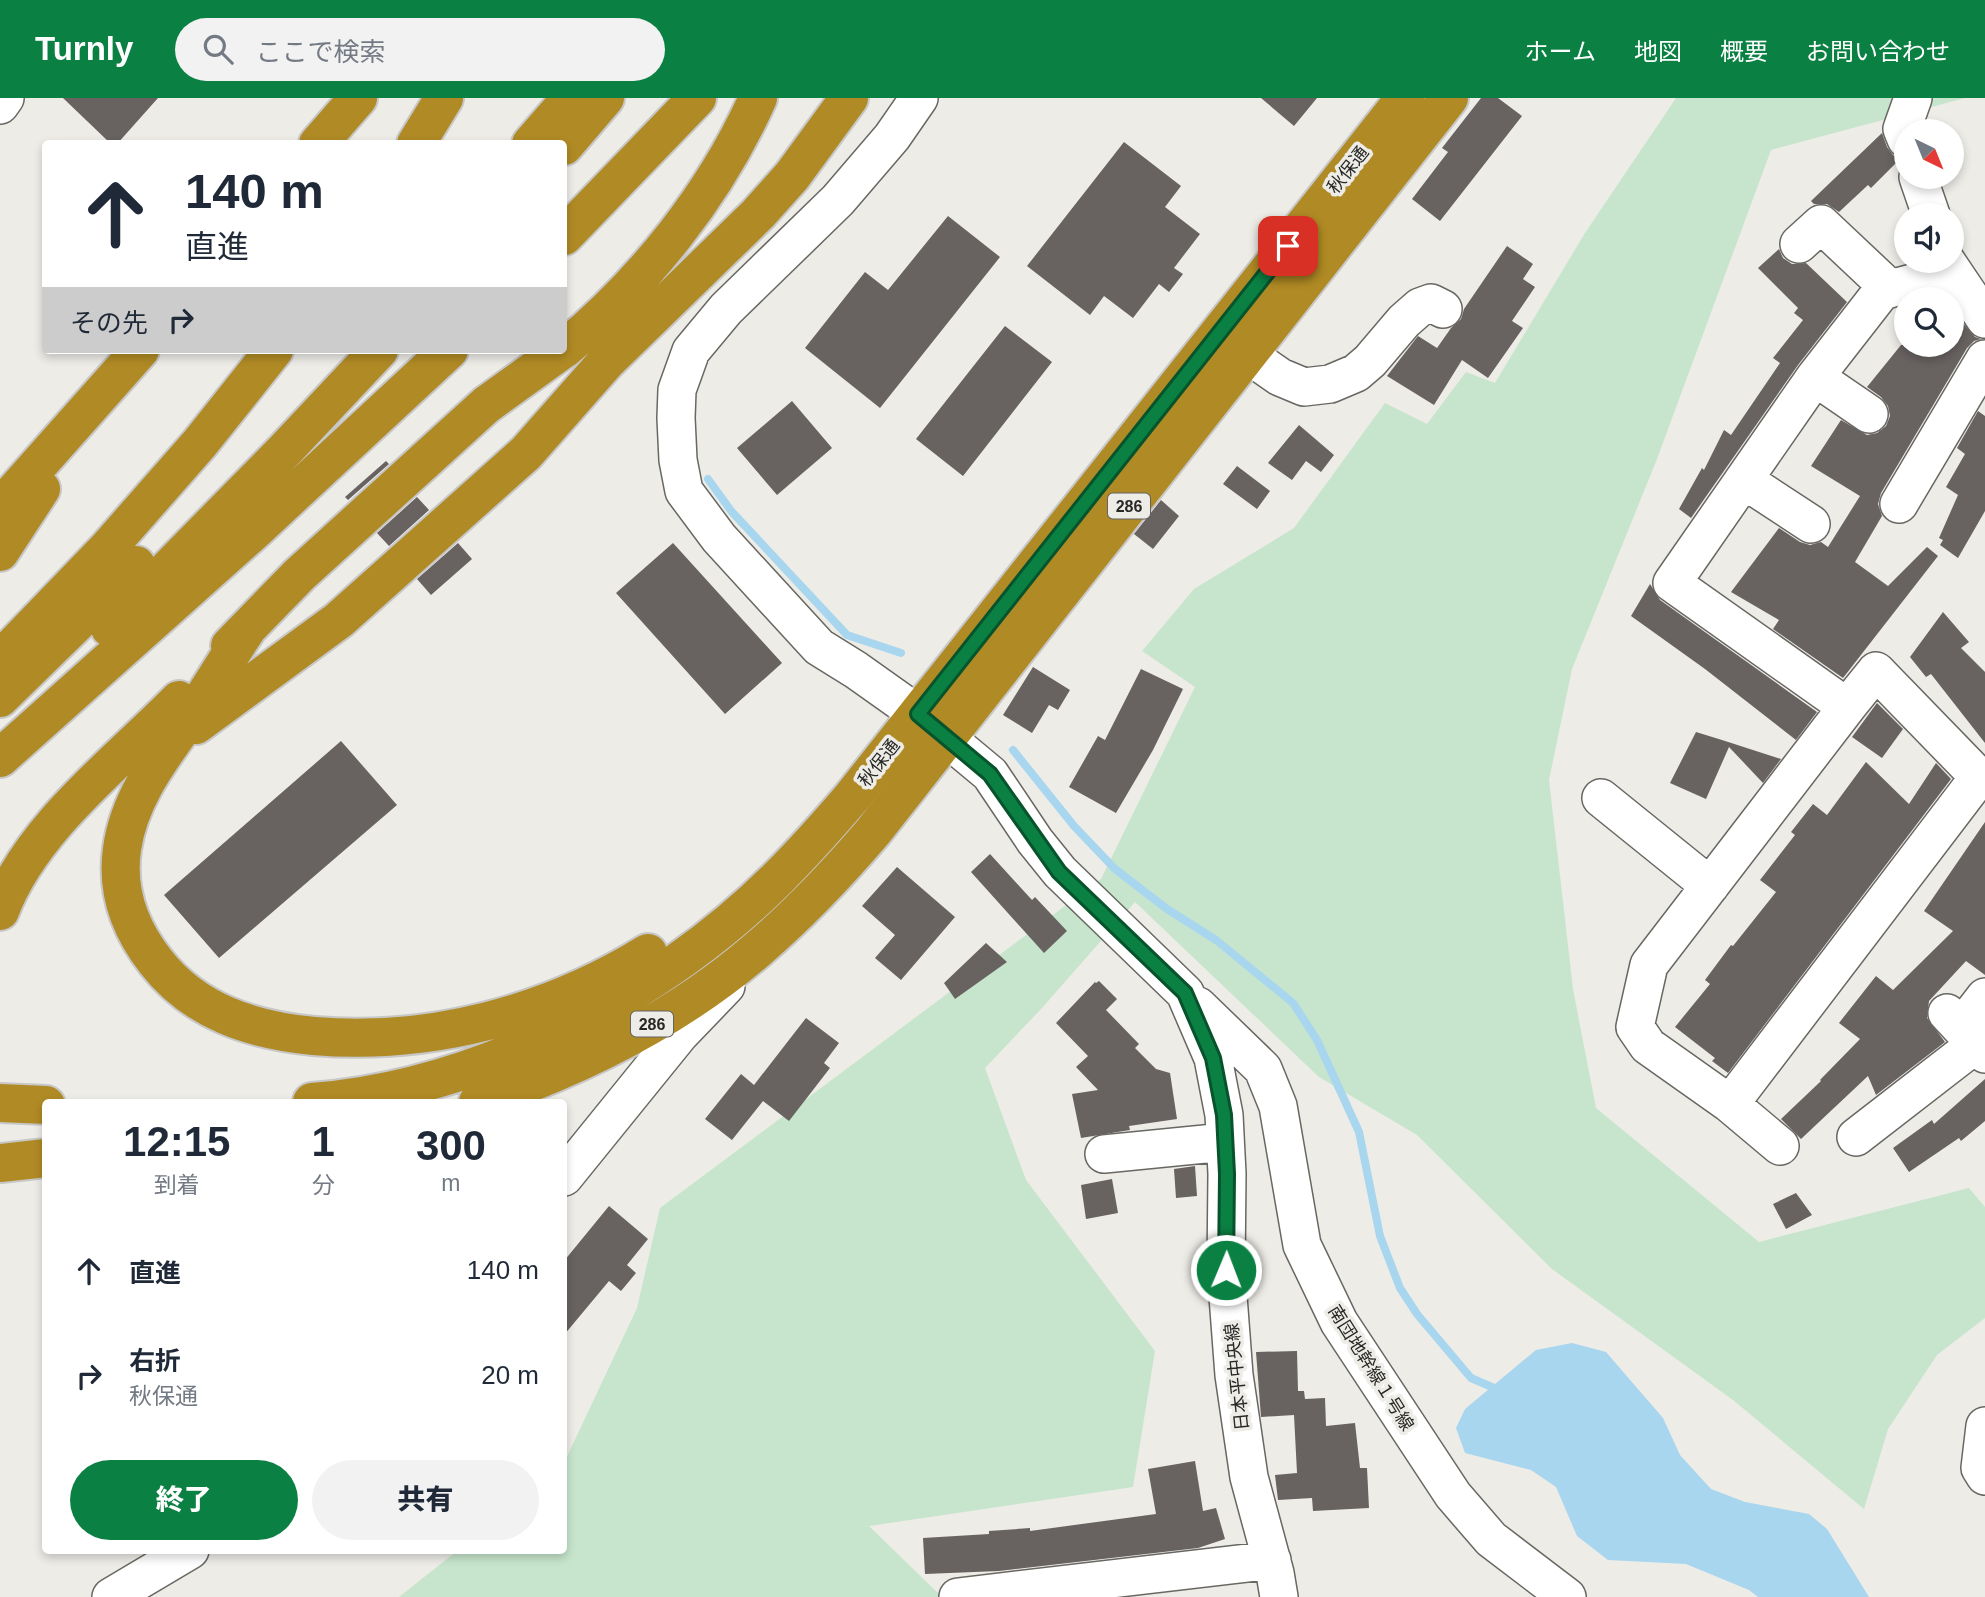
<!DOCTYPE html>
<html lang="ja">
<head>
<meta charset="utf-8">
<style>
  :root { --surface:#fff; --page:#f2f2f3; --text:#1f2937; --muted:#747a83; --accent:#0b8043 }
  body { margin:0; font-family:Arial,"Noto Sans JP",sans-serif; background:var(--page); color:var(--text); height:100vh; display:flex; flex-direction:column; font-size:26px; white-space:nowrap }
  * { box-sizing:border-box; margin:0 }
  p { font-size:23px; color:var(--muted) }
  .icon { flex:none; width:38px; height:38px; fill:none; stroke:currentColor; stroke-width:2; stroke-linecap:round; stroke-linejoin:round }
  .map { position:relative; flex:1; overflow:hidden }
  .panel { position:absolute; left:42px; top:1001px; width:525px; height:455px; display:flex; flex-direction:column; background:var(--surface); border-radius:7px; box-shadow:0 4px 10px #0003 }
  .panel>* { flex:none }
  .top-card { position:absolute; left:42px; top:42px; width:525px; height:214px; border-radius:7px; box-shadow:0 4px 10px #0003; background:#fff; color:var(--text); overflow:hidden }
  .needle { width:46px; rotate:137deg }
  .fabs { position:absolute; left:1894px; top:21px; display:grid; gap:14px }
  .fabs a { display:grid; place-items:center; width:70px; height:70px; border-radius:50%; background:var(--surface); box-shadow:0 4px 10px #0003; font-size:35px }
  .pin { position:absolute; display:grid; place-items:center; width:60px; height:60px; color:#fff; margin:-30px; border-radius:14px; box-shadow:0 4px 10px #0006 }
  .me { position:absolute; width:77px; margin:-38px; rotate:1deg; stroke-linejoin:round; filter:drop-shadow(0 0 5px #0008) }
  .turn { display:flex; align-items:center; gap:24px; height:147px; padding:0 28px; font-size:32px }
  .turn .icon { width:91px; height:91px; stroke-width:2.5 }
  .turn b { display:block; font-size:49px; line-height:60px }
  .then { display:flex; align-items:center; height:66px; padding:0 28px; background:#0003; gap:14px; font-size:26px }
  .eta { display:flex; justify-content:space-evenly; align-items:center; height:119px; text-align:center }
  .eta b { font-size:42px; font-weight:800; line-height:49px }
  .button { display:flex; gap:14px; margin-top:auto; padding:14px 28px }
  .button a { flex:1; height:80px; border-radius:42px; background:var(--accent); color:#fff; font-size:28px; font-weight:800; line-height:80px; text-align:center }
  .button a+a { background:var(--page); color:var(--text) }
  ul { padding:0; list-style:none }
  li { display:flex; align-items:center; gap:21px; height:105px; padding:0 28px }
  li div { flex:1 }
  li b { display:block; font-size:26px }
  li em { font-style:normal }
  header { display:flex; align-items:center; gap:42px; box-sizing:border-box; height:98px; padding:0 35px; background:var(--accent); color:#fff }
  header strong { font-size:33px }
  nav { display:flex; gap:38px; margin-inline-start:auto; font-size:24px }
  .search { width:490px; height:63px; background:var(--page); display:flex; align-items:center; gap:18px; box-sizing:border-box; padding:0 24px; border-radius:38px; color:var(--muted); font-size:26px }
  .map>svg:first-child { display:block }
  .green { fill:#c7e5cc }
  .water { fill:#a8d6ef }
  .lines { fill:none; stroke-linecap:round; stroke-linejoin:round }
  .stream { stroke:#a8d6ef; stroke-width:8 }
  .building { fill:#686261 }
  .minor-casing { stroke:#686762; stroke-width:40 }
  .highway-casing { stroke:#c7c7c7; stroke-width:42 }
  .minor { stroke:#fff; stroke-width:37 }
  .highway { stroke:#b08a24; stroke-width:38 }
  .route-casing { stroke:#07532c; stroke-width:18 }
  .route { stroke:#0b8043; stroke-width:12 }
  .labels { text-anchor:middle; dominant-baseline:central; stroke-width:7; stroke-linejoin:round; paint-order:stroke }
  .shield { fill:#edece7; stroke:#636360; stroke-width:2 }
  .shield-label { font-size:16px; font-weight:bold; fill:#282826 }
  .street-label { font-size:18px; fill:#282826; stroke:#edece7 }
</style>
</head>
<body>
<header>
<strong>Turnly</strong>
<div class="search"><svg class="icon" aria-label="search" viewBox="0 0 24 24"><circle cx="10" cy="10" r="6"/><path d="M15 15l6 6"/></svg>ここで検索</div>
<nav><a>ホーム</a><a>地図</a><a>概要</a><a>お問い合わせ</a></nav>
</header>
<div class="map">
<svg width="1985" height="1499" viewBox="0 0 1985 1499">
  <rect width="100%" height="100%" fill="#edece7"/>
  <path class="green" d="M 1676,0 L 1965,0 L 1771,52 L 1657,361 L 1572,571 L 1549,682 L 1573,891 L 1596,1010 L 1759,1144 L 1969,1090 L 1985,1109 L 1985,1220 L 1937,1257 L 1888,1331 L 1864,1411 L 1733,1302 L 1552,1171 L 1417,1037 L 1319,979 L 1135,804 L 1042,910 L 985,970 L 1026,1082 L 1155,1253 L 1133,1389 L 869,1428 L 942,1499 L 399,1499 L 457,1453 L 564,1452 L 564,1365 L 637,1210 L 660,1110 L 1101,781 L 1195,589 L 1142,553 L 1194,491 L 1294,430 L 1385,305 L 1427,326 L 1466,274 L 1495,285 L 1585,135 Z"/>
  <path class="water" d="M 1572,1245 L 1606,1254 L 1663,1320 L 1680,1357 L 1711,1391 L 1745,1404 L 1809,1416 L 1827,1431 L 1869,1499 L 1758,1499 L 1749,1492 L 1686,1466 L 1608,1462 L 1577,1438 L 1556,1389 L 1531,1372 L 1465,1355 L 1456,1330 L 1465,1311 L 1536,1252 Z"/>
  <g class="lines">
    <path class="stream" d="M 708,381 L 732,414 L 847,537 L 901,555
      M 1013,652 L 1074,728 L 1115,771 L 1167,811 L 1216,842 L 1293,905 L 1317,942 L 1359,1034 L 1380,1138 L 1400,1190 L 1417,1216 L 1471,1280 L 1501,1293"/>
  </g>
  <path class="building" d="M 63,0 L 158,0 L 117,46 L 111,46 Z
    M 1261,0 L 1317,0 L 1294,28 Z
    M 1481,0 L 1498,0 L 1522,18 L 1440,123 L 1412,101 L 1448,54 L 1442,50 Z
    M 1882,35 L 1887,49 L 1893,57 L 1900,61 L 1871,90 L 1868,87 L 1839,114 L 1827,106 L 1814,106 L 1811,103 Z
    M 1124,44 L 1181,88 L 1165,109 L 1200,136 L 1174,170 L 1183,176 L 1169,194 L 1159,186 L 1133,220 L 1104,198 L 1090,217 L 1027,168 Z
    M 948,118 L 1000,159 L 880,310 L 805,250 L 865,174 L 888,192 Z
    M 1507,148 L 1533,166 L 1523,181 L 1535,189 L 1512,223 L 1523,230 L 1488,280 L 1462,262 L 1434,307 L 1387,278 L 1418,238 L 1437,250 L 1451,230 L 1461,221 L 1464,211 Z
    M 1779,151 L 1783,160 L 1792,166 L 1806,165 L 1847,204 L 1798,267 L 1691,420 L 1679,411 L 1702,370 L 1704,372 L 1724,332 L 1731,337 L 1780,265 L 1773,260 L 1803,222 L 1794,215 L 1798,210 L 1758,170 Z
    M 1951,218 L 1962,224 L 1975,239 L 1981,241 L 1974,243 L 1967,250 L 1881,395 L 1878,406 L 1882,418 L 1855,464 L 1888,488 L 1927,449 L 1938,458 L 1843,580 L 1773,531 L 1779,522 L 1731,494 L 1779,430 L 1800,444 L 1810,447 L 1821,444 L 1828,449 L 1860,398 L 1811,368 L 1841,322 L 1867,337 L 1877,335 L 1886,328 L 1890,318 L 1888,308 L 1881,299 L 1867,289 L 1901,247 L 1951,247 Z
    M 1005,228 L 1052,264 L 963,378 L 916,341 Z
    M 792,303 L 832,350 L 777,397 L 737,350 Z
    M 1978,313 L 1985,318 L 1985,413 L 1958,460 L 1940,447 L 1943,442 L 1939,440 L 1958,397 L 1946,389 L 1965,356 L 1957,350 Z
    M 1299,327 L 1334,357 L 1321,374 L 1306,363 L 1292,382 L 1268,365 Z
    M 386,363 L 389,366 L 348,402 L 345,399 Z
    M 1237,368 L 1270,393 L 1257,411 L 1223,386 Z
    M 417,399 L 429,412 L 389,448 L 377,435 Z
    M 1161,402 L 1179,418 L 1153,451 L 1134,436 Z
    M 458,445 L 472,461 L 431,497 L 417,481 Z
    M 673,445 L 782,565 L 725,616 L 616,495 Z
    M 1650,486 L 1660,502 L 1817,614 L 1796,642 L 1705,571 L 1631,518 Z
    M 1943,514 L 1969,544 L 1961,550 L 1985,574 L 1985,645 L 1931,576 L 1926,579 L 1910,559 Z
    M 1033,569 L 1070,592 L 1058,612 L 1049,607 L 1032,635 L 1003,617 Z
    M 1141,571 L 1183,591 L 1153,652 L 1116,715 L 1069,689 L 1098,638 L 1105,642 Z
    M 1877,605 L 1903,631 L 1882,660 L 1852,639 Z
    M 1696,634 L 1722,642 L 1781,661 L 1763,685 L 1729,649 L 1706,701 L 1670,685 Z
    M 341,643 L 397,707 L 219,860 L 164,797 Z
    M 1866,664 L 1909,706 L 1936,665 L 1951,681 L 1728,975 L 1712,963 L 1715,960 L 1675,929 L 1710,886 L 1705,882 L 1731,847 L 1733,848 L 1776,794 L 1760,782 L 1795,737 L 1791,734 L 1813,706 L 1827,717 Z
    M 1985,724 L 1985,877 L 1966,863 L 1929,903 L 1927,920 L 1945,944 L 1876,997 L 1868,978 L 1801,1041 L 1781,1021 L 1821,983 L 1820,982 L 1860,941 L 1839,925 L 1876,878 L 1893,892 L 1953,833 L 1924,813 Z
    M 990,756 L 1032,802 L 1035,799 L 1067,833 L 1044,855 L 971,774 Z
    M 897,769 L 955,819 L 901,882 L 875,860 L 895,837 L 862,808 Z
    M 986,845 L 1007,864 L 955,901 L 944,885 Z
    M 1099,883 L 1117,901 L 1106,912 L 1139,946 L 1135,950 L 1156,971 L 1170,975 L 1177,1021 L 1129,1028 L 1130,1032 L 1081,1040 L 1072,996 L 1098,992 L 1076,969 L 1088,958 L 1056,925 L 1095,884 L 1096,885 Z
    M 806,920 L 839,945 L 824,965 L 830,970 L 789,1023 L 763,1003 L 732,1042 L 705,1021 L 741,976 L 754,987 Z
    M 1985,981 L 1985,1023 L 1961,1043 L 1959,1040 L 1909,1074 L 1893,1050 L 1932,1022 L 1934,1026 Z
    M 1195,1068 L 1197,1098 L 1176,1100 L 1174,1071 Z
    M 1112,1081 L 1118,1115 L 1086,1121 L 1081,1087 Z
    M 1796,1095 L 1812,1117 L 1786,1131 L 1773,1106 Z
    M 609,1108 L 648,1141 L 627,1167 L 636,1175 L 621,1193 L 609,1183 L 564,1237 L 564,1163 Z
    M 1297,1253 L 1298,1293 L 1304,1293 L 1305,1301 L 1325,1300 L 1326,1328 L 1355,1325 L 1360,1370 L 1367,1370 L 1369,1410 L 1313,1413 L 1312,1400 L 1278,1402 L 1275,1377 L 1297,1375 L 1294,1317 L 1261,1319 L 1256,1254 Z
    M 1195,1363 L 1203,1413 L 1216,1410 L 1225,1441 L 1198,1450 L 999,1473 L 925,1476 L 923,1440 L 989,1436 L 989,1433 L 1030,1430 L 1030,1433 L 1156,1416 L 1148,1371 Z"/>
  <g class="lines">
    <g class="minor-casing">
      <path id="minor" d="M 919,0 L 892,39 L 838,102 L 726,211 L 691,253 L 677,292 L 676,320 L 678,362 L 684,393 L 719,440 L 819,549 L 856,572 L 918,616 L 990,676 L 1035,743 L 1060,774 L 1185,895 L 1213,960 L 1224,1017 L 1227,1076 L 1226,1172 L 1234,1277 L 1249,1379 L 1275,1475 L 1279,1499
        M 0,7 L 5,0
        M 1906,41 L 1902,31 L 1913,0
        M 1918,79 L 1931,117
        M 1799,146 L 1821,126 L 1890,191
        M 1946,163 L 1985,221
        M 1247,256 L 1280,279 L 1304,289 L 1330,286 L 1356,275 L 1370,263 L 1404,223 L 1420,209 L 1431,205 L 1443,211
        M 1815,279 L 1869,316
        M 1744,382 L 1811,426
        M 1899,406 L 1985,261
        M 1847,609 L 1649,867 L 1635,929 L 1648,948 L 1730,1006 L 1979,679 L 1876,573 L 1847,609 L 1672,485 L 1815,279 L 1882,193 L 1953,174
        M 1601,700 L 1710,788
        M 1198,908 L 1263,971 L 1278,1008 L 1302,1147 L 1339,1224 L 1453,1397 L 1491,1441 L 1567,1499
        M 1947,915 L 1985,956
        M 1961,930 L 1985,899
        M 1730,1006 L 1780,1048
        M 1856,1039 L 1976,946
        M 1104,1056 L 1225,1044
        M 564,1079 L 679,937 L 726,888
        M 1985,1328 L 1980,1370 L 1985,1378
        M 111,1499 L 190,1452
        M 958,1499 L 1272,1462"/>
    </g>
    <g class="highway-casing">
      <path id="highway" d="M 318,46 L 358,0
        M 416,46 L 444,0
        M 531,46 L 571,0
        M 564,48 L 605,0
        M 564,138 L 697,0
        M 564,251 C 645,184 715,96 758,0
        M 0,410 L 140,252
        M 0,454 L 41,391
        M 110,530 L 285,352 L 379,252
        M 247,531 C 231,555 217,579 201,603 C 170,649 130,693 122,751 C 116,793 130,831 156,864 C 195,914 252,932 314,938 C 430,948 549,916 648,855
        M 230,548 L 299,477 L 486,307 L 562,252
        M 0,562 L 107,451 L 200,345 L 274,252
        M 0,600 L 136,467
        M 196,627 L 339,522 L 526,355 L 606,264 L 758,116 L 792,78 L 849,0
        M 0,660 L 253,434 L 449,252
        M 0,813 C 31,730 118,664 179,602
        M 312,1004 C 479,991 659,898 777,781 C 803,755 828,727 852,699 L 1405,0
        M 478,1004 C 578,970 677,921 757,852 C 799,816 837,776 873,734 L 1449,0
        M 0,1005 L 46,1007
        M 0,1065 L 46,1060"/>
    </g>
    <use href="#minor" class="minor"/>
    <use href="#highway" class="highway"/>
  </g>
  <g class="lines">
    <g class="route-casing">
      <path id="route" d="M 1226,1172 L 1227,1076 L 1224,1017 L 1213,960 L 1185,895 L 1059,774 L 990,676 L 918,616 L 1288,148"/>
    </g>
    <use href="#route" class="route"/>
  </g>
  <g class="labels">
    <g class="shield">
      <rect x="1108" y="395.5" width="42" height="25" rx="5"/>
      <rect x="631" y="913.5" width="42" height="25" rx="5"/>
    </g>
    <g class="shield-label">
      <text x="1129" y="408">286</text>
      <text x="652" y="926">286</text>
    </g>
    <g class="street-label">
      <text transform="translate(1348 72) rotate(-52)">秋保通</text>
      <text transform="translate(879 665) rotate(-52)">秋保通</text>
      <text transform="translate(1371 1270) rotate(58)">南団地幹線１号線</text>
      <text transform="translate(1237 1279) rotate(-96)">日本平中央線</text>
    </g>
  </g>
</svg>
<div class="fabs">
<a><svg class="needle" viewBox="-14 -14 28 28"><path d="M0-13l5 13h-10z" fill="#e53935"/><path d="M0 13l5-13h-10z" fill="#747a83"/></svg></a>
<a><svg class="icon" aria-label="sound" viewBox="0 0 24 24"><path d="M4 9h4l5-4v14l-5-4H4zM17 9q2 3 0 6"/></svg></a>
<a><svg class="icon" aria-label="search" viewBox="0 0 24 24"><circle cx="10" cy="10" r="6"/><path d="M15 15l6 6"/></svg></a>
</div>
<div class="pin" style="left:1288px;top:148px;background:#d93025"><svg class="icon" aria-label="arrive" viewBox="0 0 24 24"><path d="M6 21V4h12l-3 4 3 4H6"/></svg></div>
<svg class="me" style="left:1226px;top:1172px" viewBox="-20 -20 40 40"><circle r="17" fill="#0b8043" stroke="#fff" stroke-width="3"/><path d="M0-11L8 9 0 5-8 9z" fill="#fff"/></svg>
<div class="top-card">
<div class="turn"><svg class="icon" aria-label="ahead" viewBox="0 0 24 24"><path d="M12 20V5M6 11l6-6 6 6"/></svg><div><b>140 m</b>直進</div></div>
<div class="then">その先<svg class="icon" aria-label="right" viewBox="0 0 24 24"><path d="M7 20v-9h11M14 6l5 5-5 5"/></svg></div>
</div>
<section class="panel">
<div class="eta">
<div><b>12:15</b><p>到着</p></div>
<div><b>1</b><p>分</p></div>
<div><b>300</b><p>m</p></div>
</div>
<ul>
<li><svg class="icon" aria-label="ahead" viewBox="0 0 24 24"><path d="M12 20V5M6 11l6-6 6 6"/></svg><div><b>直進</b></div><em>140 m</em></li>
<li><svg class="icon" aria-label="right" viewBox="0 0 24 24"><path d="M7 20v-9h11M14 6l5 5-5 5"/></svg><div><b>右折</b><p>秋保通</p></div><em>20 m</em></li>
</ul>
<div class="button"><a>終了</a><a>共有</a></div>
</section>
</div>
</body>
</html>
